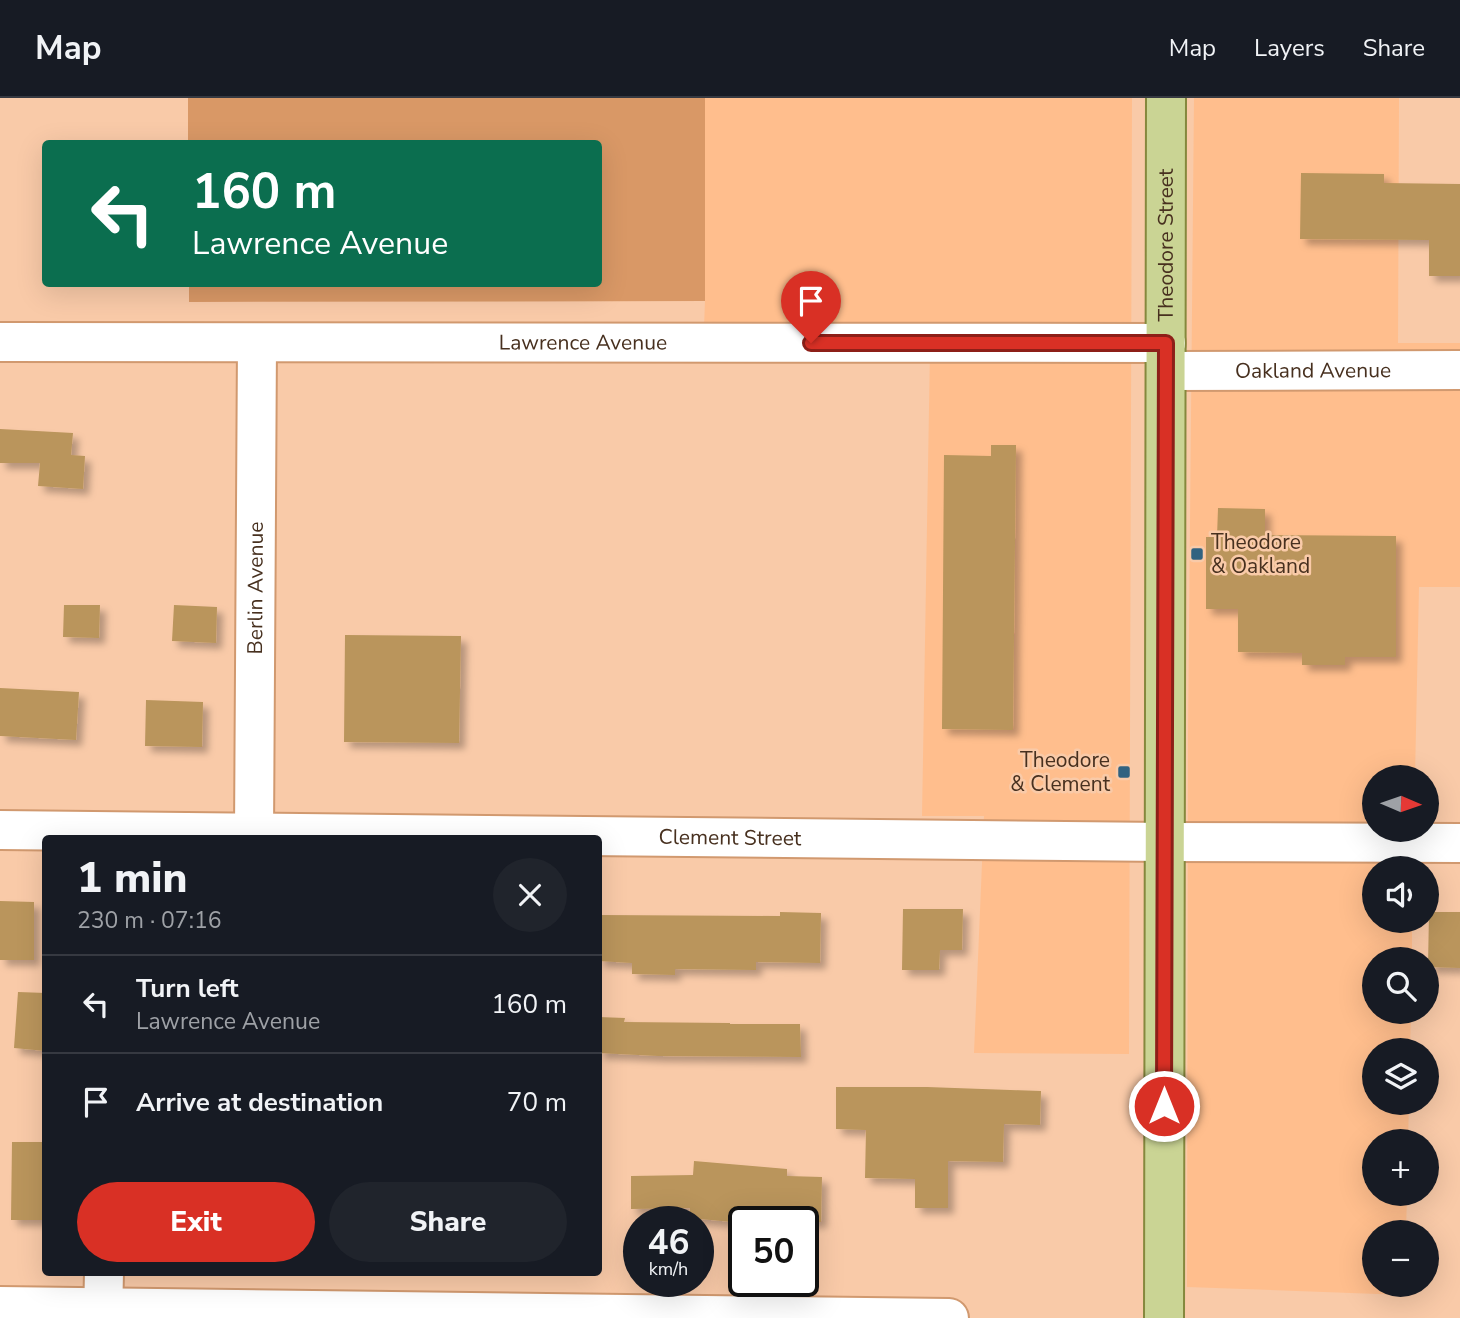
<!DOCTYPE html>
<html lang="en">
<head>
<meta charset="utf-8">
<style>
  :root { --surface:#171b24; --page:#20242c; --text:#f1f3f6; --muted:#9ea1a6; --line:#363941; --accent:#d93025 }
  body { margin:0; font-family:"Nunito Sans",sans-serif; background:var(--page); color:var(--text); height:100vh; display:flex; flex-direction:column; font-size:26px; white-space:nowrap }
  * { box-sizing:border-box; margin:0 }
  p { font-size:23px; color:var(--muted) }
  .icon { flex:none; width:38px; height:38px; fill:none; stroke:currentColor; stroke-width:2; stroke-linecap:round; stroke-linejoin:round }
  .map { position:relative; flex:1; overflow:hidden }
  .panel { position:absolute; left:42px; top:737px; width:560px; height:441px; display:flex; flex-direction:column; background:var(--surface); border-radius:7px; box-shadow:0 7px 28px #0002 }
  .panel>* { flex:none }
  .banner { position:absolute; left:42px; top:42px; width:560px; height:147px; border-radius:7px; box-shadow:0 7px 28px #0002; background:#0b6e4f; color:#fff; overflow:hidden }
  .needle { width:46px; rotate:92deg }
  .tools { position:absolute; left:1362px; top:667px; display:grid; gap:14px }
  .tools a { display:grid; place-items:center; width:77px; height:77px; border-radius:50%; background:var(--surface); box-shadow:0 7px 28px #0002; font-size:35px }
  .speed { position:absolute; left:623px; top:1108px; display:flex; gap:14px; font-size:35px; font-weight:700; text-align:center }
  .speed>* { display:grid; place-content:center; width:91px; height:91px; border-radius:50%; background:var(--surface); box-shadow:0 7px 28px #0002; line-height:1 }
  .speed small { font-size:18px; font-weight:400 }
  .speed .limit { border:4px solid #111; border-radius:10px; background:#fff; color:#111 }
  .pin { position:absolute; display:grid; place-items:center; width:60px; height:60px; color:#fff; margin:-72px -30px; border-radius:50% 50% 50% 0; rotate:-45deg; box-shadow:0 0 7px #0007 }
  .pin .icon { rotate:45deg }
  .me { position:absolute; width:77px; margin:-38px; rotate:0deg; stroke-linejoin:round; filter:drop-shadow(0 0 5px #0008) }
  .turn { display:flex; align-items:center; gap:24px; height:147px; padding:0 35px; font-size:32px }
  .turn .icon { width:91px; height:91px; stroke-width:2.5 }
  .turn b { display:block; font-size:49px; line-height:60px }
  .round { display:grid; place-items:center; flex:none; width:74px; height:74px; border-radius:37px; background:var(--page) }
  .headline { display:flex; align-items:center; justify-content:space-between; height:119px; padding:0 35px }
  h1 { font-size:42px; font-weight:800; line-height:52px }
  .button { display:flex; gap:14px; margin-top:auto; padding:14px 35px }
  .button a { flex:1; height:80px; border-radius:42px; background:var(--accent); color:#fff; font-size:28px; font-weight:800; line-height:80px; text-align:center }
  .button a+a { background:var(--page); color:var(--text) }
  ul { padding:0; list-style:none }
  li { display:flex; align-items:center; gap:21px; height:98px; padding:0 35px; border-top:2px solid var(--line) }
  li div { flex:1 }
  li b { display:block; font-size:26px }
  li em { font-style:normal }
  header { display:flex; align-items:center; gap:42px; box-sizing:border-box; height:98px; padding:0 35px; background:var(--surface); border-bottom:2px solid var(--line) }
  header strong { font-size:33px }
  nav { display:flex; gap:38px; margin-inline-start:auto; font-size:24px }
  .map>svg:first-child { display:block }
  .built { fill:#ffbe8d }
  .green { fill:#d99866 }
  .building { fill:#ba955b; filter:url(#shadow) }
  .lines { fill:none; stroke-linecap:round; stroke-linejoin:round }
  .minor-casing { stroke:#d1996f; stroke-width:42 }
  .major-casing { stroke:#85883d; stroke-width:42 }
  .minor { stroke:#fff; stroke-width:38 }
  .major { stroke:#cad494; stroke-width:38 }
  .route-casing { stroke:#8d1f18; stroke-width:18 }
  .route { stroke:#d93025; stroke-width:12 }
  .poi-dot { fill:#316280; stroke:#f9caa8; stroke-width:2.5 }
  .labels { text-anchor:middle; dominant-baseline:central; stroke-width:5; stroke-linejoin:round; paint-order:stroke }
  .street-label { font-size:21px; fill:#47301f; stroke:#f9caa8 }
  .poi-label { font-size:21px; fill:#47301f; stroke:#f9caa8; text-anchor:start }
</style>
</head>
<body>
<header>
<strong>Map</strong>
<nav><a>Map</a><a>Layers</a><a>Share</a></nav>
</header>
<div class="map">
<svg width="1460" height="1220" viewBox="0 0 1460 1220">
  <defs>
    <filter id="shadow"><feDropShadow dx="6" dy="6" stdDeviation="3.5" flood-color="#0004"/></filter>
  </defs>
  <rect width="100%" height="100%" fill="#f9caa8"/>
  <path class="built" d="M 705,0 L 1132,0 L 1129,956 L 974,955 L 984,718 L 922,718 L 930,253 L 703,257 L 705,203 Z
    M 1194,0 L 1399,0 L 1398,245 L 1460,245 L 1460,489 L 1419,489 L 1415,679 L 1374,679 L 1374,732 L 1414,732 L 1413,770 L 1374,770 L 1374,822 L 1412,823 L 1412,861 L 1374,861 L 1374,914 L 1411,914 L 1410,952 L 1374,952 L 1374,1004 L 1409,1005 L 1408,1043 L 1374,1043 L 1374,1096 L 1407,1096 L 1406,1134 L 1374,1134 L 1374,1186 L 1405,1187 L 1405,1197 L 1187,1189 L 1188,639 Z"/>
  <path class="green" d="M 188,0 L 705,0 L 705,203 L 189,204 L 189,186 L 598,186 L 598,46 L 188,45 Z"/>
  <path class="building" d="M 1301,75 L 1384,76 L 1384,85 L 1460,86 L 1460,178 L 1429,178 L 1429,142 L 1300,141 Z
    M 0,331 L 73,335 L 71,357 L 85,358 L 83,391 L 38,388 L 40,365 L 0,365 Z
    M 991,347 L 1016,347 L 1013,632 L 942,631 L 944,357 L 991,358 Z
    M 1218,410 L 1265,411 L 1265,437 L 1396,438 L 1396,559 L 1345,559 L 1345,567 L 1302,567 L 1302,555 L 1238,554 L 1238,511 L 1206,511 L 1206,439 L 1217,439 Z
    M 64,507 L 100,507 L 99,540 L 63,539 Z
    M 174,507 L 217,509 L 216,545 L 172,543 Z
    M 345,537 L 461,538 L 459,645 L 344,644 Z
    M 0,590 L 79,594 L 76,642 L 0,638 Z
    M 146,602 L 203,604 L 202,649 L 145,648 Z
    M 0,803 L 34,804 L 34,862 L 0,862 Z
    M 903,811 L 963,811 L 962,852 L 940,852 L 939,872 L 902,872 Z
    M 780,814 L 821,815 L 820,865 L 756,864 L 756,872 L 675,871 L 675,877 L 632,876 L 632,865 L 598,863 L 598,817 L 780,818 Z
    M 1429,814 L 1460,814 L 1460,870 L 1428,869 Z
    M 18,894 L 46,895 L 46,953 L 14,950 Z
    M 598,919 L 625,920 L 624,924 L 730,925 L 730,926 L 800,926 L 801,959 L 659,958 L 598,955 Z
    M 836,989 L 927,989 L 1041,993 L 1040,1027 L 1004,1026 L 1003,1064 L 948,1063 L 948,1110 L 915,1110 L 915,1081 L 865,1080 L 866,1032 L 836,1031 Z
    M 12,1044 L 46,1044 L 46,1122 L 11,1122 Z
    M 694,1063 L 787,1071 L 787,1078 L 822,1079 L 821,1124 L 733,1124 L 689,1120 L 690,1110 L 631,1111 L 631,1078 L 693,1077 Z"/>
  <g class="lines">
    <g class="minor-casing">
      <g id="minor">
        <path id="s1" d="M 0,244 L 1166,245"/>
        <path id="s2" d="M 1166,273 L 1460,272"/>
        <path id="s3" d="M 0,732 L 1165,744 L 1460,745"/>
        <path id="s4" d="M 254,735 L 257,245"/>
        <path d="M 0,1208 L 949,1220"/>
        <path d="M 103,1220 L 104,1174"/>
      </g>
    </g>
    <g class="major-casing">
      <g id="major">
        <path id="s5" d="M 1164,1220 L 1166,0"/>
      </g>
    </g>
    <use href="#minor" class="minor"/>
    <use href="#major" class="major"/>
  </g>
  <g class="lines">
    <g class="route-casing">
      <path id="route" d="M 811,245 L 1166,245 L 1164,1008"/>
    </g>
    <use href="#route" class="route"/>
  </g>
  <g class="poi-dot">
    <rect x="1190" y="449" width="14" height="14" rx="3.5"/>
    <rect x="1117" y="667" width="14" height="14" rx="3.5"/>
  </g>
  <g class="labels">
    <g class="street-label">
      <text stroke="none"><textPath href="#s5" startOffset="1073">Theodore Street</textPath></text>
      <text stroke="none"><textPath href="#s1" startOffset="583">Lawrence Avenue</textPath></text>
      <text stroke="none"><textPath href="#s2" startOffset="147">Oakland Avenue</textPath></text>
      <text stroke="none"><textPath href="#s4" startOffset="245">Berlin Avenue</textPath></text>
      <text stroke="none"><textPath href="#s3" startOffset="730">Clement Street</textPath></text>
    </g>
    <g class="poi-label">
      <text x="1211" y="444">Theodore<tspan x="1211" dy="24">&amp; Oakland</tspan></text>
      <text x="1110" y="662" text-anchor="end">Theodore<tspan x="1110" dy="24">&amp; Clement</tspan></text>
    </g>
  </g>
</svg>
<div class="tools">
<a><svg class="needle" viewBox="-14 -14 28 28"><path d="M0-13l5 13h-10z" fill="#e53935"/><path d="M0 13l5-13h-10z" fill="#9ea1a6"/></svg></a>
<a><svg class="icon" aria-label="sound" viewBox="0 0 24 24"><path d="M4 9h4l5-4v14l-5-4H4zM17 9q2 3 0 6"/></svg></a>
<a><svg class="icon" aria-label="search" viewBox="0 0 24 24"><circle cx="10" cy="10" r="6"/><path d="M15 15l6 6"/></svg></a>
<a><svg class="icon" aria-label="layers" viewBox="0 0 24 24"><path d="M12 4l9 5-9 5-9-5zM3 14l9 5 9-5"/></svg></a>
<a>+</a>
<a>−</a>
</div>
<div class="speed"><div>46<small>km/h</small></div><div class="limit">50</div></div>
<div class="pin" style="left:811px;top:245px;background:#d93025"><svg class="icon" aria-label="arrive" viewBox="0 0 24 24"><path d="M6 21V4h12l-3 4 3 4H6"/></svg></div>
<svg class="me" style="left:1164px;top:1008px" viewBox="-20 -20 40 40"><circle r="17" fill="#d93025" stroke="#fff" stroke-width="3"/><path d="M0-11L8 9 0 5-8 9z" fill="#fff"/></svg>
<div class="banner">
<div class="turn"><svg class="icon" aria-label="left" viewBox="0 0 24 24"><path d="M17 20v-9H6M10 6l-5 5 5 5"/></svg><div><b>160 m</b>Lawrence Avenue</div></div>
</div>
<section class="panel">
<div class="headline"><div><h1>1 min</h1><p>230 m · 07:16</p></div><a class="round"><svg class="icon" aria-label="close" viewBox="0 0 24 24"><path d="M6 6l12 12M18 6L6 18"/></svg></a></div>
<ul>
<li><svg class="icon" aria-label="left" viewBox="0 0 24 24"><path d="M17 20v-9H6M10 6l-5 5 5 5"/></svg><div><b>Turn left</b><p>Lawrence Avenue</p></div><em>160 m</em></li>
<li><svg class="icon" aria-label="arrive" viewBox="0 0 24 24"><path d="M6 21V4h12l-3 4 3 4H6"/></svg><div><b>Arrive at destination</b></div><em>70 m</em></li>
</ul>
<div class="button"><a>Exit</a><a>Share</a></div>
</section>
</div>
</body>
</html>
